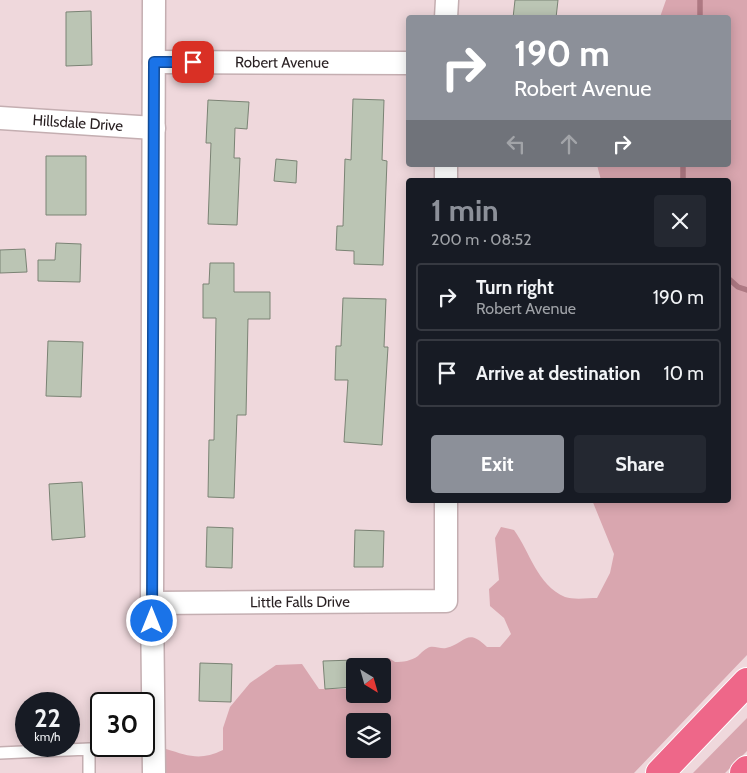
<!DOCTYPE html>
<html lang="en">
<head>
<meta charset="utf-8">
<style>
  :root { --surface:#171b24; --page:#242831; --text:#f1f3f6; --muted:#9ea1a6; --line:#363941; --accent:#8c9099 }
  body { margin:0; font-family:Cabin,sans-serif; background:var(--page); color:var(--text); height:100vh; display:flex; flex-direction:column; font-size:19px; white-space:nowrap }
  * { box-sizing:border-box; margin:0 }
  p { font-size:16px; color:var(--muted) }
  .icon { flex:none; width:28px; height:28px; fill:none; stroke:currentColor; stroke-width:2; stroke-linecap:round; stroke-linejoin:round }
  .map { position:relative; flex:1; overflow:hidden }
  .panel { position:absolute; left:406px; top:178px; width:325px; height:325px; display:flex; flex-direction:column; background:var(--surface); border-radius:5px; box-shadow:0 2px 12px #0003 }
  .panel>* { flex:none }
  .hud { position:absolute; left:406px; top:15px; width:325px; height:152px; border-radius:5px; box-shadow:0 2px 12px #0003; background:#8c9099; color:#fff; overflow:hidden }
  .needle { width:32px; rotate:143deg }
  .controls { position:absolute; left:346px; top:658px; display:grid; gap:10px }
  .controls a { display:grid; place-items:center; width:45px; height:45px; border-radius:5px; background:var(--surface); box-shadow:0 2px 12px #0003; font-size:25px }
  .speed { position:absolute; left:15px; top:692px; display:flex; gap:10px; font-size:25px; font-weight:700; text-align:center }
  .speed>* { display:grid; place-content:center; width:65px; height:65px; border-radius:50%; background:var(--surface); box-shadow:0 2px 12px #0003; line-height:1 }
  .speed small { font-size:12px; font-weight:400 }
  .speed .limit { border:2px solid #111; border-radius:8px; background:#fff; color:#111 }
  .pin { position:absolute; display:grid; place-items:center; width:42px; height:42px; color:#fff; margin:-21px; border-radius:10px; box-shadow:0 2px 8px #0006 }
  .me { position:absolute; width:55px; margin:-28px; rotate:0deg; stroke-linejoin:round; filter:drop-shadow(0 0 4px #0008) }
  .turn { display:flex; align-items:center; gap:18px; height:105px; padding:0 25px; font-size:22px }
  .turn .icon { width:65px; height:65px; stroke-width:2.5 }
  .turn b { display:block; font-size:35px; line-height:42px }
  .lanes { display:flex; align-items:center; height:48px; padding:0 25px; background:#0003; justify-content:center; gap:25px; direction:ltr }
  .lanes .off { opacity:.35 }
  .round { display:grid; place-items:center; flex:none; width:52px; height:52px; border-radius:5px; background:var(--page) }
  .summary { display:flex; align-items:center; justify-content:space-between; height:85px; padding:0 25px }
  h1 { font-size:30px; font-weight:800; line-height:38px; color:var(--accent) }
  .cta { display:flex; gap:10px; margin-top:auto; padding:10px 25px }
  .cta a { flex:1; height:58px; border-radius:5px; background:var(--accent); color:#fff; font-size:20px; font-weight:800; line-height:58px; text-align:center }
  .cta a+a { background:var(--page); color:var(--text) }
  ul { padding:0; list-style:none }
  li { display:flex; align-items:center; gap:15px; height:68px; margin:0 10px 8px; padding:0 15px; border:2px solid var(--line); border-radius:5px }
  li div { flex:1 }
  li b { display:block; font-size:19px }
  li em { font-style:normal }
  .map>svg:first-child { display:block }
  .green { fill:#d9a6af; fill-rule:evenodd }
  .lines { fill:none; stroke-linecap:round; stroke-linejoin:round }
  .stream { stroke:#ae7983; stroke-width:5.5 }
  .building { fill:#bbc5b4; stroke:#7a8374 }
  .service-casing { stroke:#c4aeb1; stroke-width:14 }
  .minor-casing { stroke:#c4aeb1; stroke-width:25 }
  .motorway-casing { stroke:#fff; stroke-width:30 }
  .service { stroke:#fff; stroke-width:11 }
  .minor { stroke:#fff; stroke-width:22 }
  .motorway { stroke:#ee6789; stroke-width:28 }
  .route-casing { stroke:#114b97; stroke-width:12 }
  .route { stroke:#1a73e8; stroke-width:9 }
  .labels { text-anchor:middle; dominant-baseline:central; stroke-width:4; stroke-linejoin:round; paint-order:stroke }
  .street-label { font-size:15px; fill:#281f21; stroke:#efd8dc }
</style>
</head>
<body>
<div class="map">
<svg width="747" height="773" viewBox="0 0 747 773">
  <rect width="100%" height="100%" fill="#efd8dc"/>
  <path class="green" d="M 666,0 L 747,0 L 747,655 L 634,773 L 165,773 L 166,749 C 189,756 200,761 223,750 L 223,728 L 230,707 L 250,683 L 276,665 L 302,664 L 319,689 L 355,689 L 355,694 L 382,694 L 382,666 L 378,666 L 380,660 L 389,658 L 395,662 C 403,662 411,661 418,656 C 421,653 426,648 430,647 C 435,646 441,649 446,648 C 466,643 467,627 487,647 L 500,647 L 511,634 L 504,618 L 490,606 L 489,589 L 499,580 L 495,538 L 501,527 L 514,530 C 530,552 537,585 565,597 C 574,600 588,598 597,598 L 610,573 L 614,554 L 592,500 L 729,500 L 729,180 L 601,180 L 597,165 L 729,165 L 729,18 L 660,17 ZM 355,721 L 382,721 L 382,749 L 355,749 Z
    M 747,718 L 747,751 L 725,773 L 693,773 Z"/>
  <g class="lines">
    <path class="stream" d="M 700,0 L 700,18
      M 683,165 L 683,180
      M 729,279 L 738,287 L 747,290"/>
  </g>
  <path class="building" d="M 515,0 L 558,0 L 556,18 L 513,18 Z
    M 91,11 L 92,65 L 66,66 L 66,12 Z
    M 353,99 L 384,100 L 382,160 L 387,161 L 383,265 L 354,264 L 354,251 L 336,250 L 337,226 L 343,226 L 345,159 L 351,160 Z
    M 208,100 L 249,102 L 247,129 L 235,128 L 234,158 L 240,158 L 237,225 L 208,224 L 211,143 L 206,143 Z
    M 46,156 L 86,156 L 86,215 L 46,215 Z
    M 276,159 L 297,161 L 296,183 L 274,181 Z
    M 56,243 L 81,244 L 80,282 L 38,281 L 38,260 L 55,260 Z
    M 25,249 L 27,272 L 0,273 L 0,250 Z
    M 210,263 L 234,263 L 234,292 L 270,292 L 270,319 L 248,319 L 246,415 L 237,415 L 234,498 L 208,497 L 209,440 L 214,440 L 216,318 L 203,318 L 203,284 L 209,284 Z
    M 343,298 L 386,299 L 384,347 L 388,347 L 382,445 L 344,442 L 348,380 L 335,380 L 336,346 L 341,346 Z
    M 48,341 L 83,342 L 81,397 L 46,396 Z
    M 82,482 L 85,537 L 52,540 L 49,484 Z
    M 207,527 L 233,528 L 232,568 L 206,567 Z
    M 355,530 L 384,531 L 383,567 L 354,567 Z
    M 355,660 L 355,687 L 325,689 L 323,661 Z
    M 200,663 L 232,664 L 231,702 L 199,701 Z"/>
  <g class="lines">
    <g class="service-casing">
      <path id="service" d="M 0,753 L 89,749
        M 89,773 L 89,749 L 154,749"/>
    </g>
    <g class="minor-casing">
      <g id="minor">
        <path d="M 154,0 L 152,603 L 154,773"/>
        <path d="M 446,18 L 447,0"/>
        <path id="s1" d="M 154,62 L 409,63"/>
        <path id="s2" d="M 0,118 L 154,128"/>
        <path d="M 446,165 L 446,180"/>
        <path id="s3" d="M 152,603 L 446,601 L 446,500"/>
      </g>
    </g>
    <g class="motorway-casing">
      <path id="motorway" d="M 660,773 L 747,682
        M 744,773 L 747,770"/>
    </g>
    <use href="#service" class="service"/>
    <use href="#minor" class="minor"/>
    <use href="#motorway" class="motorway"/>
  </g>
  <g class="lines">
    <g class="route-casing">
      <path id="route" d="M 152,621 L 154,62 L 193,62"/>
    </g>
    <use href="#route" class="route"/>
  </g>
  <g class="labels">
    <g class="street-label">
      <text stroke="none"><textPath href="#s1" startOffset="128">Robert Avenue</textPath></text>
      <text stroke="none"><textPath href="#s2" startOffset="78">Hillsdale Drive</textPath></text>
      <text stroke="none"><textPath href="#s3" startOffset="148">Little Falls Drive</textPath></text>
    </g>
  </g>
</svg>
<div class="controls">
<a><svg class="needle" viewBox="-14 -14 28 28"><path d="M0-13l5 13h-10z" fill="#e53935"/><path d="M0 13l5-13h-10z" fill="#9ea1a6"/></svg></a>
<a><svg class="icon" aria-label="layers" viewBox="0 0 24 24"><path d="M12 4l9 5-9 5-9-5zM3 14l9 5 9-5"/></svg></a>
</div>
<div class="speed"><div>22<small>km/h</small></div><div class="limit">30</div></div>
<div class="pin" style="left:193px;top:62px;background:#d93025"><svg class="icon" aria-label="arrive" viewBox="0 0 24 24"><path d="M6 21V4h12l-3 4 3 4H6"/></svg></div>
<svg class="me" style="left:152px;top:621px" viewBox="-20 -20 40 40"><circle r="17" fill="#1a73e8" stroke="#fff" stroke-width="3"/><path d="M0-11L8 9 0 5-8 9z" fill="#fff"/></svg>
<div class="hud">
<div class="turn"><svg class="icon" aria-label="right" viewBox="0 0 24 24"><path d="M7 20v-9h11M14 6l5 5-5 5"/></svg><div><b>190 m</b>Robert Avenue</div></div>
<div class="lanes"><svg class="icon off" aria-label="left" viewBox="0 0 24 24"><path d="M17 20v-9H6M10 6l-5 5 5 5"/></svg><svg class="icon off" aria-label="ahead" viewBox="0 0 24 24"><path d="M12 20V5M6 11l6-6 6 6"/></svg><svg class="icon" aria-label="right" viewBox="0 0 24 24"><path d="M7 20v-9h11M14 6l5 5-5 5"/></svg></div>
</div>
<section class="panel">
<div class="summary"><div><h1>1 min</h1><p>200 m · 08:52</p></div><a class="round"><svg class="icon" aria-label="close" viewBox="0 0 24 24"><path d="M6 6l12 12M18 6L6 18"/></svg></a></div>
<ul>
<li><svg class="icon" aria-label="right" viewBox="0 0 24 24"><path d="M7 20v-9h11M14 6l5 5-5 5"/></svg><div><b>Turn right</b><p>Robert Avenue</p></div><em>190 m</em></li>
<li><svg class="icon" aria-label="arrive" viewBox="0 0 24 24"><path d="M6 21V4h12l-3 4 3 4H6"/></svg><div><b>Arrive at destination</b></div><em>10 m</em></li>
</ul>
<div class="cta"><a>Exit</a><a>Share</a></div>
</section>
</div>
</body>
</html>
